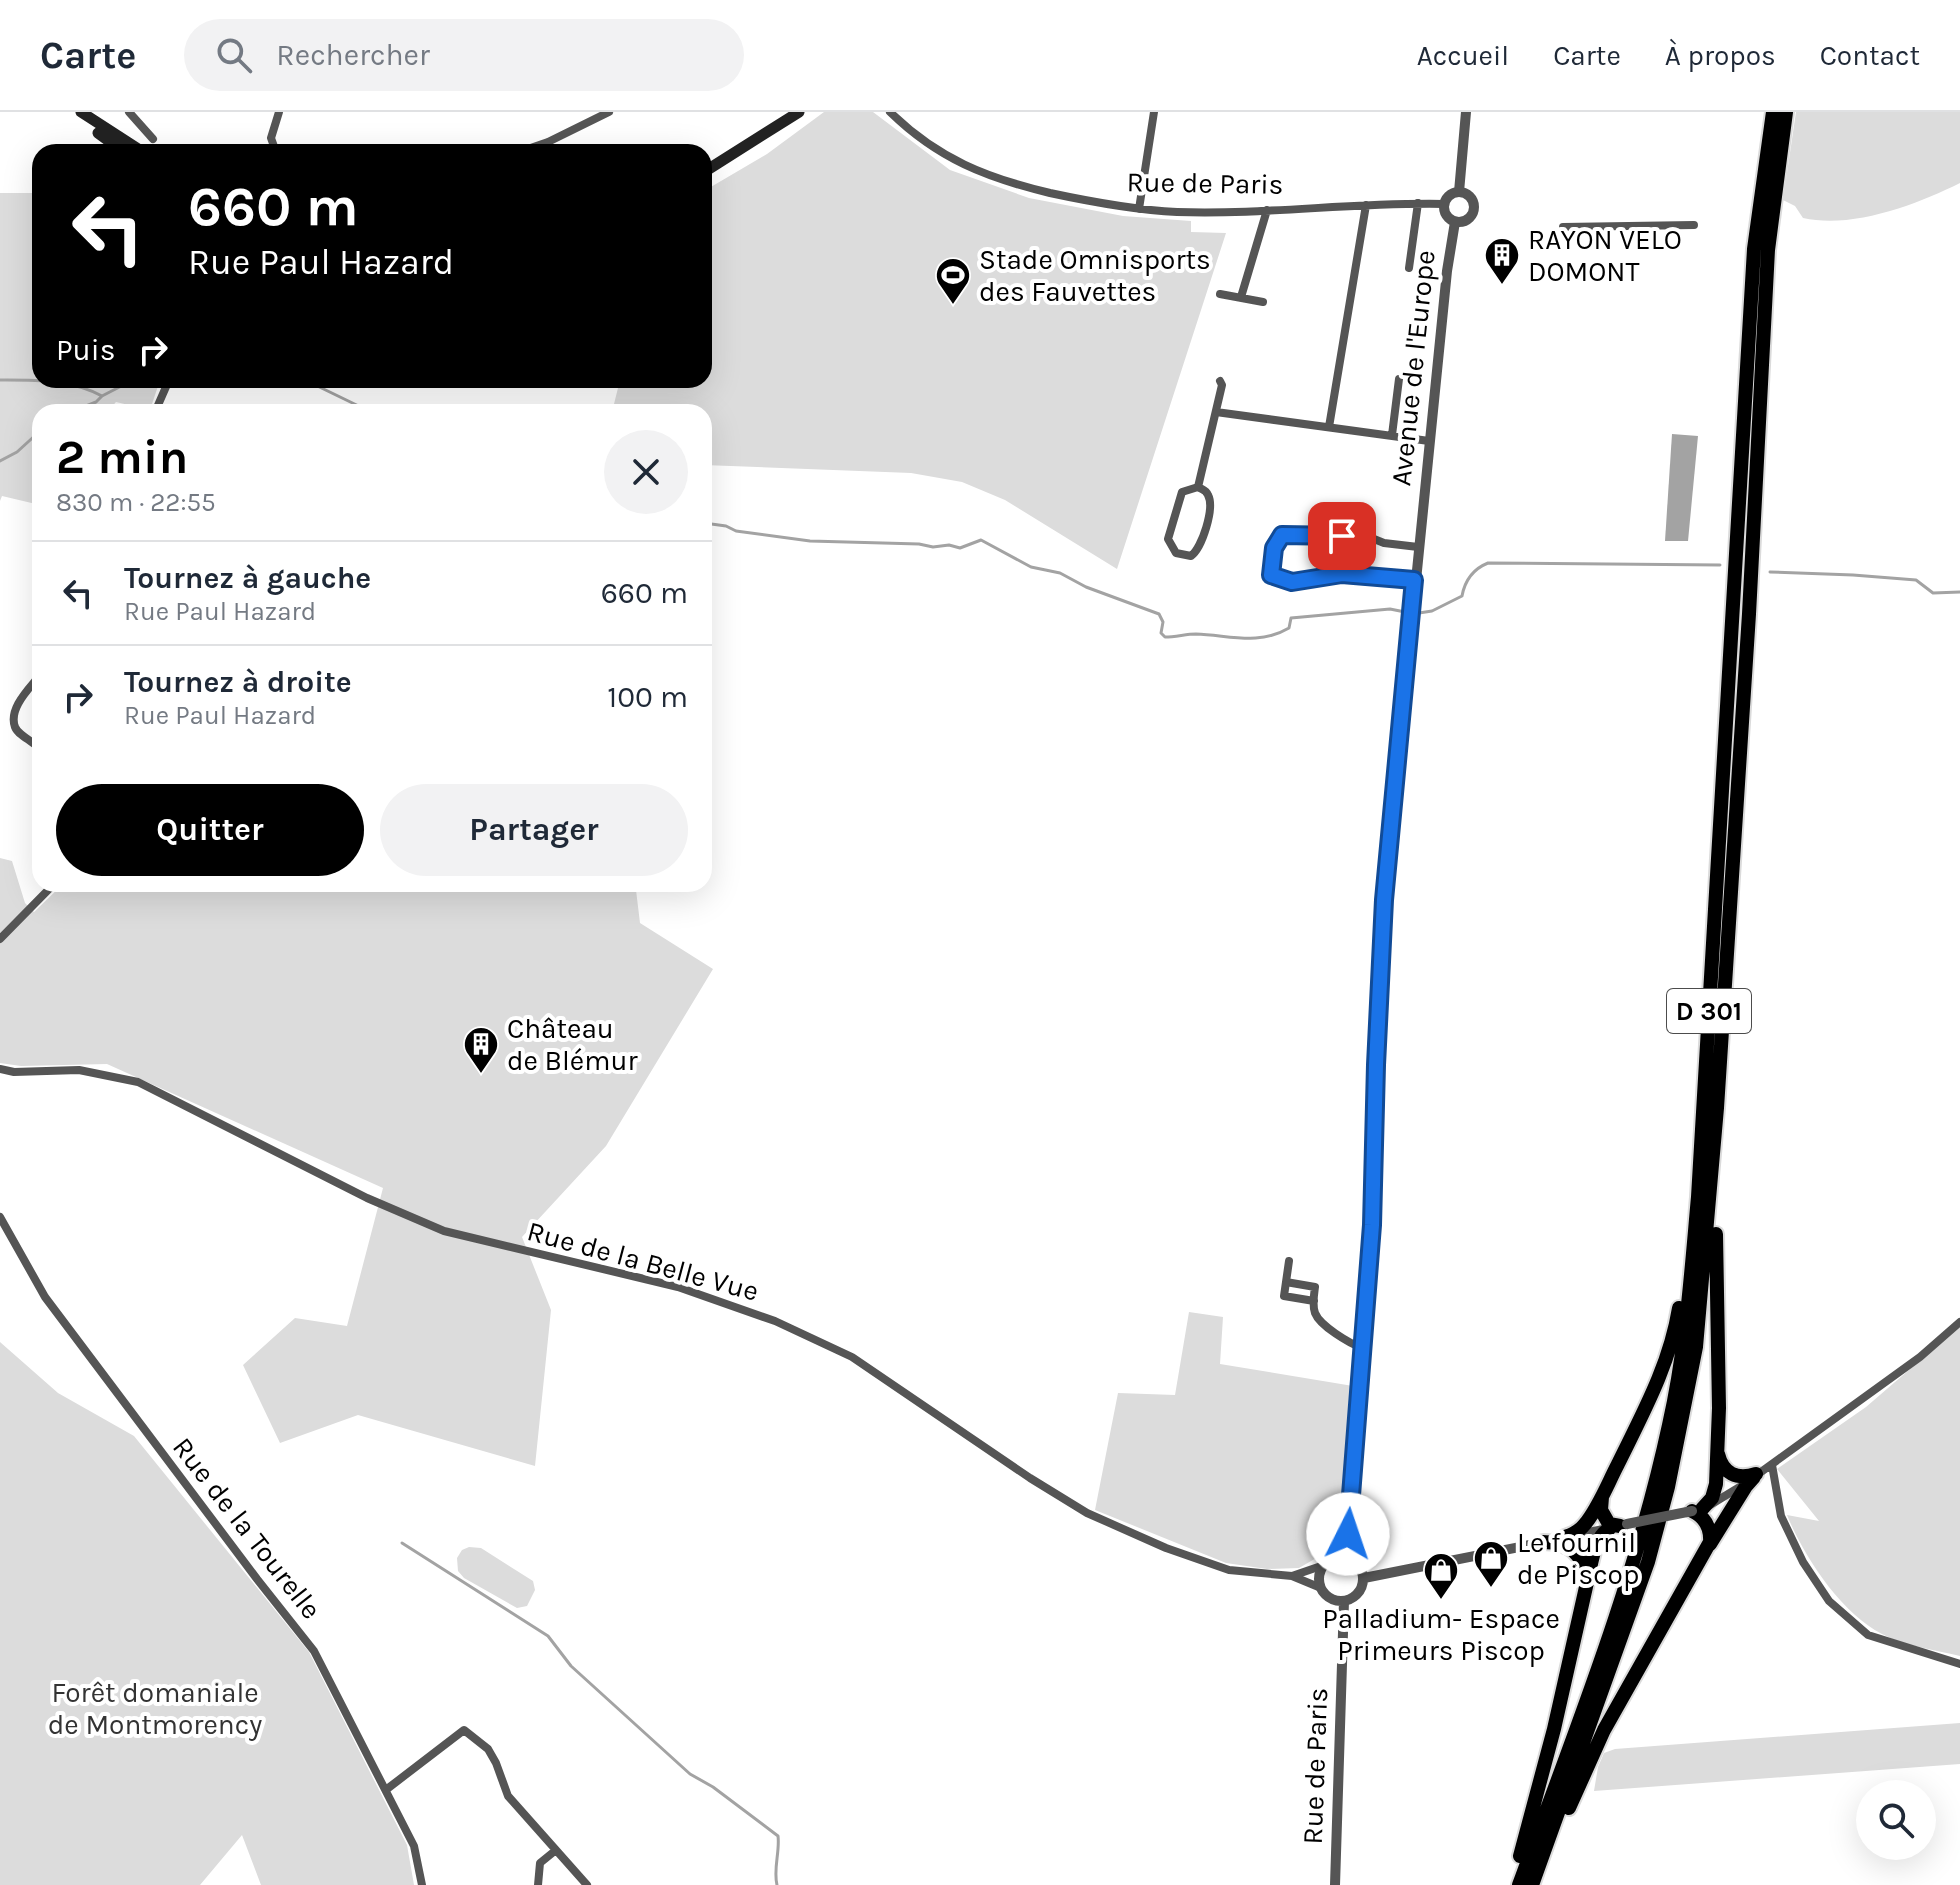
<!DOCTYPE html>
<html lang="fr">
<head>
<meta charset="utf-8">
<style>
  :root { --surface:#fff; --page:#f2f2f3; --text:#1f2937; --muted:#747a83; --line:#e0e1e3; --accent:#000 }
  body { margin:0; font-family:Karla,sans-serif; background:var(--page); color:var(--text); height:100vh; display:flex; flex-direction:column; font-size:30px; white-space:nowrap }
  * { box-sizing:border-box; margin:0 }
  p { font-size:26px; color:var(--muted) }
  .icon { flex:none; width:44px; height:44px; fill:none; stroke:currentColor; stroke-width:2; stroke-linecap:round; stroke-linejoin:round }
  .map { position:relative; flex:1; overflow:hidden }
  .side { position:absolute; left:32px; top:292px; width:680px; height:488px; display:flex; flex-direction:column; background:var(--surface); border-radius:24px; box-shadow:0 8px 32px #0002 }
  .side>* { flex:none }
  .hud { position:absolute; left:32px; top:32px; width:680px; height:244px; border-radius:24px; box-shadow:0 8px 32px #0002; background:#000; color:#fff; overflow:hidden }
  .fabs { position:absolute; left:1856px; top:1668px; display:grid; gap:16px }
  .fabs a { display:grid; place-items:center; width:80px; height:80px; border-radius:50%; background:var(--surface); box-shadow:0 8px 32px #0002; font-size:40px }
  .pin { position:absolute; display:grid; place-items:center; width:68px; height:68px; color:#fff; margin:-34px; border-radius:16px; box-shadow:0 4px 12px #0006 }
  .me { position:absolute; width:88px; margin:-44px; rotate:4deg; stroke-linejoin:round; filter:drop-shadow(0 0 6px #0008) }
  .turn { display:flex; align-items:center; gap:28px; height:168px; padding:0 24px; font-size:36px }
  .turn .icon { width:104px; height:104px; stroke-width:2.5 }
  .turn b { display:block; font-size:56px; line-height:68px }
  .then { display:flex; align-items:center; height:76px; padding:0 24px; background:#0003; gap:16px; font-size:30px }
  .round { display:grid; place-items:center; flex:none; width:84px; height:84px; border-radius:42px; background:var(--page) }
  .overview { display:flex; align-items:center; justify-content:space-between; height:136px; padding:0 24px }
  h1 { font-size:48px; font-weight:700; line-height:60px; color:var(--accent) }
  .button { display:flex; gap:16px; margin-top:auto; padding:16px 24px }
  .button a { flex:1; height:92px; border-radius:48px; background:var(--accent); color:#fff; font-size:32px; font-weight:700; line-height:92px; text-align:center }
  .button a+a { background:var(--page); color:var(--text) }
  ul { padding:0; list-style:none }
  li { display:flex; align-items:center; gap:24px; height:104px; padding:0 24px; border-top:2px solid var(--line) }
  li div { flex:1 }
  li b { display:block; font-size:30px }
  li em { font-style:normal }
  header { display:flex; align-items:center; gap:48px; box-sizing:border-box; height:112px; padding:0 40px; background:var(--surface); border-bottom:2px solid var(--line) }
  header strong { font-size:38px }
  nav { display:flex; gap:44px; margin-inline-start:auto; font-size:28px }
  .search { width:560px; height:72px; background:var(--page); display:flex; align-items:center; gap:20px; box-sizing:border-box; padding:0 28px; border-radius:44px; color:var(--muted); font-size:30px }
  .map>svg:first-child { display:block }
  .green { fill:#dcdcdc }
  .water { fill:#a3a3a3 }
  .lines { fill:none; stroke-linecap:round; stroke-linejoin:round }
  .stream { stroke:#a3a3a3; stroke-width:3 }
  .trunk-casing { stroke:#dbdbdb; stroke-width:18 }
  .minor { stroke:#555; stroke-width:8 }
  .tertiary { stroke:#555; stroke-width:10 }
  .secondary { stroke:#222; stroke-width:11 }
  .trunk { stroke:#000; stroke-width:14 }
  .tertiary-bridge { stroke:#555; stroke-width:10 }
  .route-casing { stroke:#114b97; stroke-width:20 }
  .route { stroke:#1a73e8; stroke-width:14 }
  .labels { text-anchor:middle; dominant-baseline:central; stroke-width:8; stroke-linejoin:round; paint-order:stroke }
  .shield { fill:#fff; stroke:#4c4c4c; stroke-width:2 }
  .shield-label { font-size:26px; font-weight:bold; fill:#000 }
  .street-label { font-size:28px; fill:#000; stroke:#fff }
  .poi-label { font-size:28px; fill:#000; stroke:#fff; text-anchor:start }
  .park-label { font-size:28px; fill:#333; stroke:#fff }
</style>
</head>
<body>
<header>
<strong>Carte</strong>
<div class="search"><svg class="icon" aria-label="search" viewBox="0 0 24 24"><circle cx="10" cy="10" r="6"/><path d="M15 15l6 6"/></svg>Rechercher</div>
<nav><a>Accueil</a><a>Carte</a><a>À propos</a><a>Contact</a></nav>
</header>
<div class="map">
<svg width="1960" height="1773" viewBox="0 0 1960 1773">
  <rect width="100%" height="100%" fill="#fff"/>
  <path class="green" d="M 824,0 L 873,0 L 950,58 L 1029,86 L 1123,104 L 1191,109 L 1191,120 L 1226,121 L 1117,457 L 1005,388 L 962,370 L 911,361 L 704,353 L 704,300 L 612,300 L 620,268 L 704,268 L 704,79 L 767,42 Z
    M 1796,0 L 1960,0 L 1960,71 C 1916,93 1852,117 1803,106 L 1795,94 L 1783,88 Z
    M 0,81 L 35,81 L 40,93 L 40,268 L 160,268 L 150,298 L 116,290 L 107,300 L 40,300 L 40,393 L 2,384 L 0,389 Z
    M 0,746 L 12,749 L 25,791 L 34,800 L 63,772 L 628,772 L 636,778 L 640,811 L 713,857 L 606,1034 L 522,1125 L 551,1198 L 535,1354 L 358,1303 L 280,1331 L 243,1253 L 295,1206 L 347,1214 L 383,1076 L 107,952 L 21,954 L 0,951 Z
    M 1189,1200 L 1223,1205 L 1220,1252 L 1353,1274 L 1341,1409 L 1331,1430 L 1318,1445 L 1299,1456 L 1267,1457 L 1226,1451 L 1095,1398 L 1118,1281 L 1175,1283 Z
    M 1960,1214 L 1960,1544 C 1935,1538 1905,1534 1882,1522 C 1841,1501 1804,1445 1787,1403 L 1819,1409 L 1777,1357 L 1866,1295 Z
    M 0,1230 L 58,1281 L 134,1324 L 309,1540 L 407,1733 L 414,1773 L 261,1773 L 242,1723 L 200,1773 L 0,1773 Z
    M 469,1435 L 481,1436 L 533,1469 L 535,1478 L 527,1494 L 517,1496 L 464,1466 L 458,1459 L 457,1446 L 462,1438 Z
    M 1960,1611 L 1960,1652 L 1594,1679 L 1598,1655 L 1604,1641 L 1615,1637 Z"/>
  <path class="water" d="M 1672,322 L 1698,324 L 1688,429 L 1665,429 Z"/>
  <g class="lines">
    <path class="stream" d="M 0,268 C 35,268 71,267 102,284 L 133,268
      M 305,268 L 371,300
      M 71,300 L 96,290 L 102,284
      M 0,349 L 17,340 L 40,319
      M 704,411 L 726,414 L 736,419 L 810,429 L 919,432 L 933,435 L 949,433 L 960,436 L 981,428 L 1031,455 L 1060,461 L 1086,475 L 1159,502 L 1163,510 L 1161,521 L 1165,525 C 1176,525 1186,522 1196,522 C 1229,523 1259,534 1289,516 L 1291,506 L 1390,497 L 1405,500
      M 1770,460 L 1853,463 L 1916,468 L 1933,481 L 1960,480
      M 1419,501 L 1432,499 L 1462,484 C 1465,468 1473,457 1488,451 L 1720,453
      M 402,1431 L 548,1524 L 571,1554 L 690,1662 L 713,1675 L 778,1724 C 780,1740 773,1757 777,1773"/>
    <g class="trunk-casing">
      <path id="trunk" d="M 1718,1342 C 1723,1362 1737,1368 1756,1362
        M 1602,1385 L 1601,1398 L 1609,1412 L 1620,1414
        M 1702,1397 L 1712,1386 L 1716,1372 L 1719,1296 L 1716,1122
        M 1558,1427 C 1569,1424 1578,1421 1585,1412 C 1599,1395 1608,1371 1618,1352 C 1643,1301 1670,1252 1679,1196
        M 1710,1432 L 1746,1374 L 1754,1365
        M 1588,1466 C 1592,1449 1594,1426 1609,1417
        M 1569,1696 L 1604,1618 L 1710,1430 C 1711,1415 1705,1405 1692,1399
        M 1520,1744 L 1554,1617 L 1588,1466 C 1581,1441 1570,1430 1543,1430
        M 1519,1773 C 1574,1622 1635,1471 1669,1313 C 1686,1238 1691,1162 1698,1085 L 1754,137 L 1773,0
        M 1532,1773 L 1648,1450 L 1668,1375 L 1696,1235 L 1717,996 L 1749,502 L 1768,138 L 1786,0"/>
    </g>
    <path class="minor" d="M 129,0 L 153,27
      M 890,0 C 938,47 987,66 1050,81 C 1092,90 1134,98 1177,100 C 1266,103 1355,90 1444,92
      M 276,40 L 271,26 L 279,0
      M 519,40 L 548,30 L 609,0
      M 1139,97 L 1154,0
      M 1563,115 L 1694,113
      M 1409,156 L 1418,91
      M 1220,182 L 1263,190
      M 1241,185 L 1267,98
      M 155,300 L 169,268
      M 1216,300 L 1429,329
      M 1329,315 L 1366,93
      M 1392,323 L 1399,267
      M 1198,375 C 1203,378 1206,378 1208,383 C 1215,396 1202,436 1191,444 L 1176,441 L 1168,427 L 1182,380 Z
      M 1198,375 L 1222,273 L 1220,269
      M 1414,468 L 1342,462 L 1292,470 L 1271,463 L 1277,427 L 1289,421 L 1369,425 L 1384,431 L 1418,435
      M 40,563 C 30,576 8,596 15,615 C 18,623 33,630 40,636
      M 0,827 L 54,772
      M 0,957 L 14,960 L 79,958 L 138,970 L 367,1086 L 444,1119 L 678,1175 L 775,1209 L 852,1245 L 1030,1366 L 1087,1401 L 1166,1436 L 1229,1458 L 1292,1464 L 1321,1476
      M 0,1105 L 45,1185 L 257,1467 L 314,1539 L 414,1734 L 422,1773
      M 1289,1149 L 1284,1184 L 1314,1189
      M 1286,1170 L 1315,1175 C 1314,1183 1312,1193 1315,1201 C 1320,1214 1349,1231 1362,1236
      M 1772,1353 L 1781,1404 L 1803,1450 L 1829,1489 L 1868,1523 L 1960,1552
      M 1754,1365 L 1920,1245 L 1960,1210
      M 1710,1393 L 1743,1373
      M 1292,1464 L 1324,1453
      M 387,1677 L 464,1618 L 488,1637 L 496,1651 L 508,1684 L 587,1773
      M 538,1773 L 540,1751 L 556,1738"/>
    <path class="tertiary" d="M1444 95a15 15 0 1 1 30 0a15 15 0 1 1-30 0Z
      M 1459,80 L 1466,0
      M 1573,1424 L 1609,1417
      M1319 1467a22 22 0 1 1 44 0a22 22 0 1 1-44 0Z
      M 1344,1445 L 1349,1410 L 1372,1113 L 1376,953 L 1384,788 L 1447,159 L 1455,110
      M 1364,1466 L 1550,1429
      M 1335,1773 L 1344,1489"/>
    <path class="secondary" d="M 81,0 L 143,40
      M 98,21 L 124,40
      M 704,60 L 799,0"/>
    <use href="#trunk" class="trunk"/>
    <path class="tertiary-bridge" d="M 1627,1412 L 1692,1399"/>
  </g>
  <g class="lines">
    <g class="route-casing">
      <path id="route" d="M 1342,424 L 1282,423 L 1274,436 L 1271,463 L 1292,470 L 1342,462 L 1414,468 L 1384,788 L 1376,953 L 1372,1113 L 1348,1422"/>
    </g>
    <use href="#route" class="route"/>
  </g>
  <defs>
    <g id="building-pin" transform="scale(1.8)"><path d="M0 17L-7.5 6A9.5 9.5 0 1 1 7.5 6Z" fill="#000" stroke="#fff"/><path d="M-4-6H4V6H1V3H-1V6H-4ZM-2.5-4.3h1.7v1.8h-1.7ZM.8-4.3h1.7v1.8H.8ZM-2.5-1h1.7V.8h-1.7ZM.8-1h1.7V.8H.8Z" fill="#fff"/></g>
    <g id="stadium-pin" transform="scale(1.8)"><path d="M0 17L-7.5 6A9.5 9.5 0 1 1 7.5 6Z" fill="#000" stroke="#fff"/><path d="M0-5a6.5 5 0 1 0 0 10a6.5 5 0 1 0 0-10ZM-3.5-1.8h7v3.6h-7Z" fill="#fff"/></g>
    <g id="shop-pin" transform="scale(1.8)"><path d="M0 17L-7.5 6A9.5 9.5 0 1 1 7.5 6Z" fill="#000" stroke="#fff"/><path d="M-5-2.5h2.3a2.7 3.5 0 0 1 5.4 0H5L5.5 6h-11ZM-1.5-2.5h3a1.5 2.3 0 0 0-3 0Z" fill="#fff"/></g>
  </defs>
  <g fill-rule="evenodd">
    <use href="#building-pin" x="1502" y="143"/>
    <use href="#stadium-pin" x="953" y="163"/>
    <use href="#building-pin" x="481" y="932"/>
    <use href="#shop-pin" x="1491" y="1446"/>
    <use href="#shop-pin" x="1441" y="1458"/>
  </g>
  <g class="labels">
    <rect class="shield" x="1667" y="877" width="84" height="44" rx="6"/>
    <g class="shield-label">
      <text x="1709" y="899">D 301</text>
    </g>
    <g class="street-label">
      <text transform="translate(1205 71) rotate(1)">Rue de Paris</text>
      <text transform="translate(1413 256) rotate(-84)">Avenue de l'Europe</text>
      <text transform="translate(643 1149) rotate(15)">Rue de la Belle Vue</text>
      <text transform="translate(247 1416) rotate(52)">Rue de la Tourelle</text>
      <text transform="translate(1315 1654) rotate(-88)">Rue de Paris</text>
    </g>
    <g class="poi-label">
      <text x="1528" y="127">RAYON VELO<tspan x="1528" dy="32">DOMONT</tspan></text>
      <text x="979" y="147">Stade Omnisports<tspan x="979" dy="32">des Fauvettes</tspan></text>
      <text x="507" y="916">Château<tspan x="507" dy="32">de Blémur</tspan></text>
      <text x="1517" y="1430">Le fournil<tspan x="1517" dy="32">de Piscop</tspan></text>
      <text x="1441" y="1506" text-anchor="middle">Palladium- Espace<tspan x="1441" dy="32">Primeurs Piscop</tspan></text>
    </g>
    <g class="park-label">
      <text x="155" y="1580">Forêt domaniale<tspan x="155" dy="32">de Montmorency</tspan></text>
    </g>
  </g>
</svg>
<div class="fabs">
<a><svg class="icon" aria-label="search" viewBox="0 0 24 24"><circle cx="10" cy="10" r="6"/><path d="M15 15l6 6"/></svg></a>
</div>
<div class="pin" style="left:1342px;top:424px;background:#d93025"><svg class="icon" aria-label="arrive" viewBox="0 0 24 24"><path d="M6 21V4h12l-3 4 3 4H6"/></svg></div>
<svg class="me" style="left:1348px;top:1422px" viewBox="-20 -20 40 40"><circle r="19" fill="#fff"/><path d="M0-13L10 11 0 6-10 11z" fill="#1a73e8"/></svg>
<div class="hud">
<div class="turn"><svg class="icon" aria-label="left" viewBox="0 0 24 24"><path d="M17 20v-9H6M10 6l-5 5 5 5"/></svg><div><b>660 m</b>Rue Paul Hazard</div></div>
<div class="then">Puis<svg class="icon" aria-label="right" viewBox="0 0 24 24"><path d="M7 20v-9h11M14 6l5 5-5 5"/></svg></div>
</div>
<section class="side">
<div class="overview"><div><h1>2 min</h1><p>830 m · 22:55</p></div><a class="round"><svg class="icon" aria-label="close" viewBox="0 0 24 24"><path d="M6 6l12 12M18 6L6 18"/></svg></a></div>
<ul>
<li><svg class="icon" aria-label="left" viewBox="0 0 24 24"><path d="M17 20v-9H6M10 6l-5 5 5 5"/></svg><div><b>Tournez à gauche</b><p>Rue Paul Hazard</p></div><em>660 m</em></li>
<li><svg class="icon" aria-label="right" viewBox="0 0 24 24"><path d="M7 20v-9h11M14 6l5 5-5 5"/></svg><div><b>Tournez à droite</b><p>Rue Paul Hazard</p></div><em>100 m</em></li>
</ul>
<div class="button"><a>Quitter</a><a>Partager</a></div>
</section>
</div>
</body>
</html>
